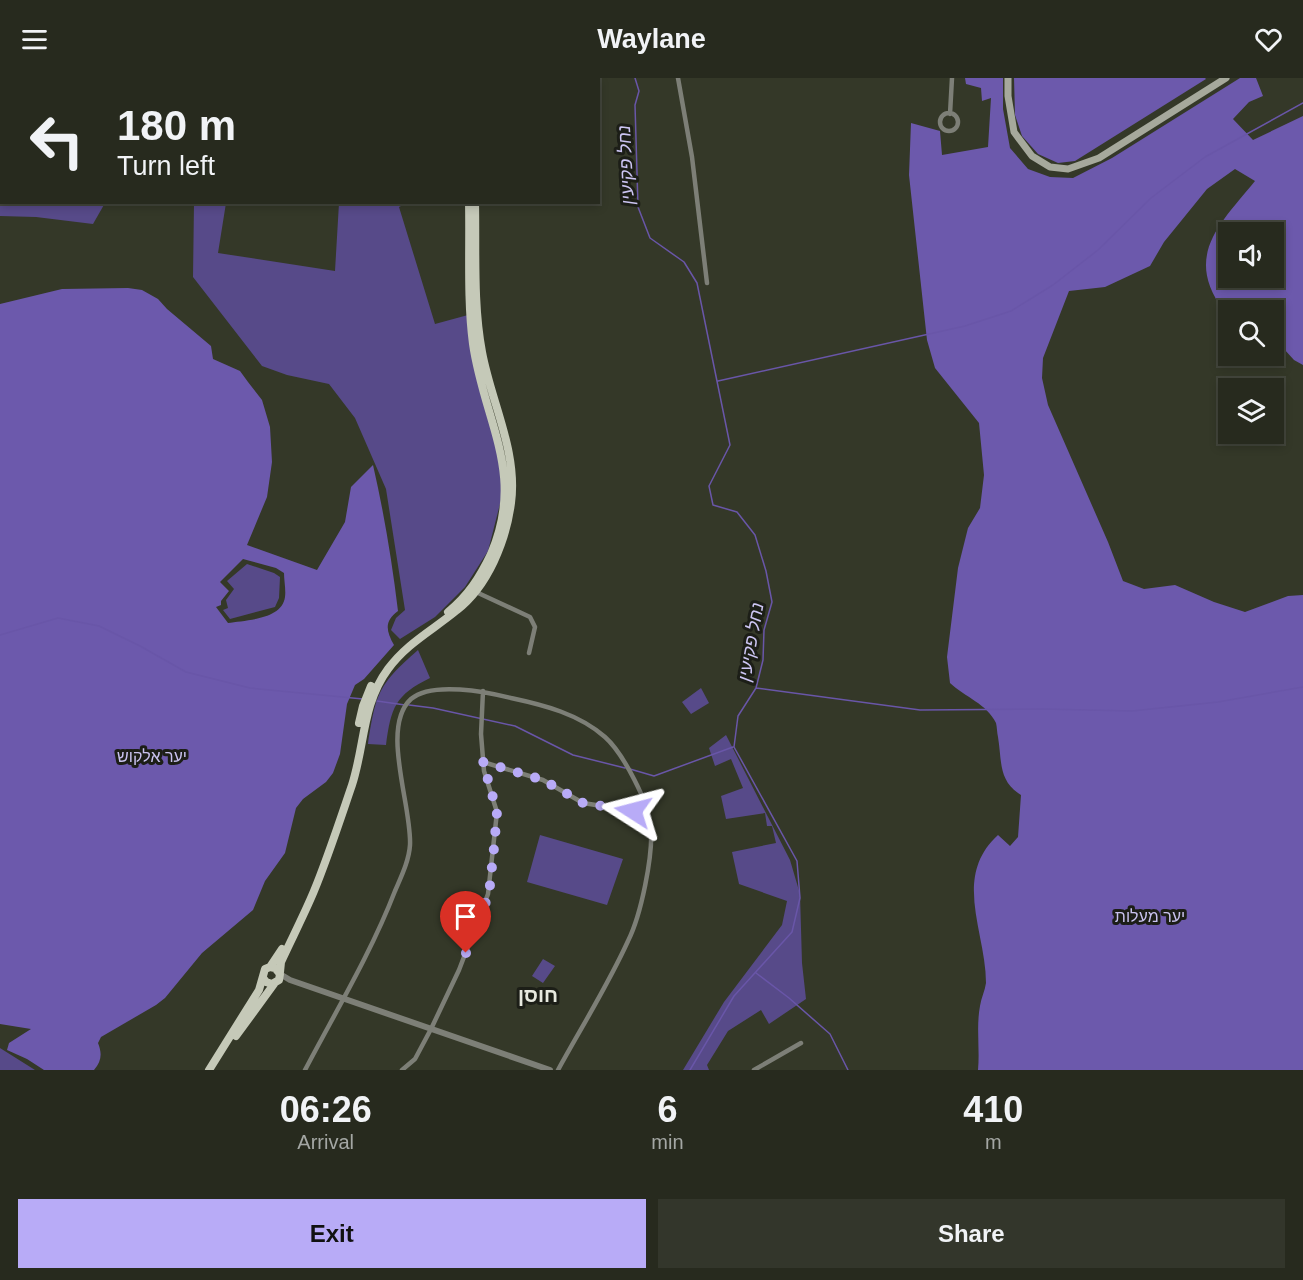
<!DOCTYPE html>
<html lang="en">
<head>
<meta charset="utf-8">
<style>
  :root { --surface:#272a1e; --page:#33362b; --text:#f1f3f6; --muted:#a4a7a4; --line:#43463c; --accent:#b8abf7 }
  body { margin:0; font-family:Arial,Heebo,sans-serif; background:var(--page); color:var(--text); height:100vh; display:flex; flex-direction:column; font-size:22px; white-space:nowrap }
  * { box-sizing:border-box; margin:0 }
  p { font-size:20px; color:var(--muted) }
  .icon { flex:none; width:33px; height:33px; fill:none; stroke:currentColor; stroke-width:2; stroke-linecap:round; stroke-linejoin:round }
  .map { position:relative; height:992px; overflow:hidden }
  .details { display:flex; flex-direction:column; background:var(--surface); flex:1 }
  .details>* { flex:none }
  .banner { position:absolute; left:0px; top:0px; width:600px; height:126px; box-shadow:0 3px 9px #0003,0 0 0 2px var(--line); background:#272a1e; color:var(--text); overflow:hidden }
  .controls { position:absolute; left:1218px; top:144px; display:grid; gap:12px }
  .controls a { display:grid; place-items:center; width:66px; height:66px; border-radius:0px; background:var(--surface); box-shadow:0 3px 9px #0003,0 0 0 2px var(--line); font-size:30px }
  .pin { position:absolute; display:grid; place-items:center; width:51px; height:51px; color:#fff; margin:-62px -26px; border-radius:50% 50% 50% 0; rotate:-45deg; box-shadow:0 0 6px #0007 }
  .pin .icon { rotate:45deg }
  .me { position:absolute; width:66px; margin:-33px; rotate:279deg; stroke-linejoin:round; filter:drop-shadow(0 0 4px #0008) }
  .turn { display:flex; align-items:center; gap:21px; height:126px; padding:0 18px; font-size:27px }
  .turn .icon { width:78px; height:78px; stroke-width:2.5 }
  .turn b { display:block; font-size:42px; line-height:51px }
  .eta { display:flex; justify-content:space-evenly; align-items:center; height:102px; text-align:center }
  .eta b { font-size:36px; font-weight:700; line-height:42px }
  .button { display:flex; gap:12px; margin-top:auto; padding:12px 18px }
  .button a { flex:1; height:69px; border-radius:0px; background:var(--accent); color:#111; font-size:24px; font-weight:700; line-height:69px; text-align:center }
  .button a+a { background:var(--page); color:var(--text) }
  header { display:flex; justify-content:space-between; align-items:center; height:78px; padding:0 18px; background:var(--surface); font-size:27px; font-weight:700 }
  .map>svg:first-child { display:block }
  .green { fill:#574a89 }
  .forest { fill:#6c59ac; fill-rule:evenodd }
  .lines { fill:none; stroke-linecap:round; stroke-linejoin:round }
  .stream { stroke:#6956a8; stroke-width:1.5 }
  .minor { stroke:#7d7f77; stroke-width:4.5 }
  .tertiary { stroke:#7d7f77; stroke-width:6 }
  .secondary { stroke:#a6a99c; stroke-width:7 }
  .primary { stroke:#c5c9b8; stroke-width:8 }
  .route { stroke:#b8abf7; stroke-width:10; stroke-dasharray:0 18 }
  .labels { text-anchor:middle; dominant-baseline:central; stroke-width:6; stroke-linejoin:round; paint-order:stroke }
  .park-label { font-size:16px; fill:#c9c2ef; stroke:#1c1e17 }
  .water-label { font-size:18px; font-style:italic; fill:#ccc5f2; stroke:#1c1e17 }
  .quarter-label { font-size:20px; font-weight:bold; fill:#e7e9df; stroke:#1c1e17 }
</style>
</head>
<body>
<header><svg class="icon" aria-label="menu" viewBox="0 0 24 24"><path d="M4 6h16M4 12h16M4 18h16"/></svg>Waylane<svg class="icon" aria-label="heart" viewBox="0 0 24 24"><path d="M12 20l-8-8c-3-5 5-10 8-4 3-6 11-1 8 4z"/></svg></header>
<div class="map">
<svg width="1303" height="992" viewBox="0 0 1303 992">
  <rect width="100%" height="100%" fill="#343828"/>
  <path class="green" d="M 0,76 L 2,124 L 105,125 L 93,146 L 36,139 L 0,138 Z
    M 194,125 L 226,125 L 218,175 L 335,193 L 339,125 L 407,125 L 399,129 L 435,246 L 468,237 L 502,390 L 501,422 L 488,473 L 465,509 L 435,539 L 400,561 L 391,552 L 396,540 L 405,532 L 386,411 L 355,340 L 329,306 L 287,297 L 262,288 L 193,199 Z
    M 247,486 L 274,495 L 280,499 L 279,520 L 275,529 L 230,541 L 223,532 L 228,530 L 226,522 L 234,511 L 227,503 Z
    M 418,572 L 430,600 C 395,617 391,630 386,667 L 368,666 C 376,615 378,607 418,572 Z
    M 701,610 L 709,625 L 691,636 L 682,624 Z
    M 726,657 L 790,782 L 800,816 L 802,885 L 806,921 L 769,946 L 761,932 L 728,953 L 707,987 L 709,992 L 683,992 L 724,924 L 782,847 L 787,823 L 739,806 L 732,774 L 776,765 L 772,748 L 767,748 L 765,735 L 726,741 L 721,718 L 743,710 L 731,681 L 715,688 L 709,670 Z
    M 540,757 L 623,781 L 607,827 L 527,804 Z
    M 543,881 L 555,888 L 543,905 L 532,898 Z
    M 0,970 L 35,992 L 0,992 Z"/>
  <path class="forest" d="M 965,0 L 1003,0 L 1003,31 L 1010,70 L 1028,91 L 1050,99 L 1073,100 L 1112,80 L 1240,0 L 1256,0 L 1263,18 L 1249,24 L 1233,41 L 1253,62 L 1303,38 L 1303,287 L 1294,282 L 1274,260 L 1274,232 L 1251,232 L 1244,224 L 1224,233 C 1183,178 1220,146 1255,103 L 1235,91 L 1207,111 L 1164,164 L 1150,188 L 1105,209 L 1069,213 L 1043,280 L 1042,300 L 1048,327 L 1108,464 L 1123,503 L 1144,511 L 1175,507 L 1214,524 L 1245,534 L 1288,518 L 1303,517 L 1303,992 L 978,992 C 980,971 976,949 980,928 C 981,920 985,913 986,905 C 986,854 952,799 998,757 L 1010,768 L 1018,759 L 1021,717 C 998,703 1002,683 998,659 C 997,655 997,649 996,645 C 987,626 965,619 950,605 L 947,579 L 958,490 L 968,450 L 980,430 L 984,397 L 979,345 L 935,290 L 927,262 L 909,97 L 911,45 L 940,53 L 942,77 L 988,69 L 991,20 L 982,23 L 981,10 L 966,6 ZM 1274,154 L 1274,200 L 1228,200 L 1228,154 Z
    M 1014,0 L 1205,0 L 1206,1 L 1075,83 L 1058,85 L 1038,76 L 1022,58 L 1015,37 Z
    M 128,210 L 142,212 L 158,221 L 167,231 L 211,268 L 213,281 L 240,293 L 248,304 L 262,322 L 270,349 L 272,384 L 267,419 L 247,467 L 317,492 L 345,444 L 351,409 L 373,387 C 384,435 392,483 398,533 C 384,543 386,553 394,567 L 364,601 L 355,607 L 347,626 L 340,676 L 333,695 L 326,704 L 303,721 L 296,730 L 285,775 L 265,803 L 253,832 L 202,875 L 165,920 L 156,927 L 101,959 L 98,965 C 102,975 102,983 94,992 L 44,992 L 27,981 L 7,972 L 9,965 L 31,951 L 0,946 L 0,226 L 62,211 ZM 243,481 L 276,490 L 284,495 C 284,502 286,512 285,519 C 282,542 245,542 228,545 L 216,529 L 221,527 L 221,523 L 229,513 L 220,504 Z"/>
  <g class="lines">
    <path class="stream" d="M 281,0 L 287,2
      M 635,0 L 639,13 L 635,27 L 638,129 L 650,160 L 684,184 L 697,205 L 730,367 L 709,408 L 713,427 L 737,434 L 755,457 L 766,493 L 772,524 L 764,552 L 763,582 L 756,610 L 738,638 L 734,669 L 797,783 L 800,820 L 792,854 L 734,918 L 690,992
      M 86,2 L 98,0
      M 511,2 L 529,0
      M 0,8 L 2,8
      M 718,303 L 965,248 L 1011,233 L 1053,207 L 1098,172 L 1151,120 L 1205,79 L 1303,25
      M 0,557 L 58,540 L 99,548 L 140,568 L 186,594 L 250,610 L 363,621
      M 756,610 L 920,632 L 1043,631 L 1132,633 L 1218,624 L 1303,609
      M 377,623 L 405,627
      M 409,627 L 433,630 L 515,648 L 573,677 L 625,690
      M 630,691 L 654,698 L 733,669
      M 756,895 L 789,920 L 830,956 L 848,992"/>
    <path class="minor" d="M 678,0 L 692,79 L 707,205
      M940 44a9 9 0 1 1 18 0a9 9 0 1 1-18 0Z
      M 950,36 L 952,0
      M 476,514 L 530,539 L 535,549 L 529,575
      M 483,684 L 543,702 L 583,725 L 647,735
      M 305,992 C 336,933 371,875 395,813 C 401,799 409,783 410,767 C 412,728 380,649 411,621 C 432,603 487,614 511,620 C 544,627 579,636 605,659 C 623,675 649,725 651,749 C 653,779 641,837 628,863 C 608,907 581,950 558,992
      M 402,992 L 415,981 L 431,951 L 459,892 L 488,816 L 497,734 L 484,693 L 481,656 L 483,613
      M 754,992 L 801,965"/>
    <path class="tertiary" d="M 280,896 L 290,902 L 550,992"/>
    <path class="secondary" d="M 1008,0 L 1008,18 L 1014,54 L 1032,78 L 1050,89 L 1068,91 L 1099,80 L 1226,0"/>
    <path class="primary" d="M 465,0 L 465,2
      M 472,0 L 472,2
      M 448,534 C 468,518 480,499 491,476 C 526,395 484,344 473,266 C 467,220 470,171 469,124
      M 359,645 L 363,628 L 371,608
      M 270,889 L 282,871
      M 280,894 L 281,884 C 292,860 304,837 314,813 C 328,779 340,742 352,707 C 365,667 362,626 388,591 C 407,565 433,552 457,532 C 488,508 506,463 511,425 C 518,373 491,324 482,274 C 473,226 476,174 475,124
      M 236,958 L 274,906
      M 209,992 L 259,912 L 265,891 L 270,889 L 275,890 L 280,896 L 279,902 L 272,906 L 266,904 L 263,900"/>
  </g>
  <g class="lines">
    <path class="route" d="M 466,875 L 489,816 L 494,770 L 497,734 L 483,684 L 543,702 L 583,725 L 633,733"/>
  </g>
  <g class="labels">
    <g class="park-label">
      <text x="152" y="678">יער אלקוש</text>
      <text x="1150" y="838">יער מעלות</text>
    </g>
    <g class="water-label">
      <text transform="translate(626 87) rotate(-93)">נחל פקיעין</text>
      <text transform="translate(751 564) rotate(-80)">נחל פקיעין</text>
    </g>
    <g class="quarter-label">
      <text x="538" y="917">חוסן</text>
    </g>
  </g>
</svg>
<div class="controls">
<a><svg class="icon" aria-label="sound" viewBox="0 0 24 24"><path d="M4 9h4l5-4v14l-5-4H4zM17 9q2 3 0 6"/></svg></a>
<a><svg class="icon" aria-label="search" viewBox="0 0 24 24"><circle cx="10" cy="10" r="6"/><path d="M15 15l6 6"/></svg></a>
<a><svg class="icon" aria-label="layers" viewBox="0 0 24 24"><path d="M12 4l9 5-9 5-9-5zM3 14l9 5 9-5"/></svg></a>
</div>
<div class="pin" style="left:466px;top:875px;background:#d93025"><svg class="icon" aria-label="arrive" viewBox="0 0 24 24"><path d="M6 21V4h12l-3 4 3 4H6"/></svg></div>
<svg class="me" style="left:633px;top:733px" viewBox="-20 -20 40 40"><path d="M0-17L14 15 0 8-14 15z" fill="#b8abf7" stroke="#fff" stroke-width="4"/></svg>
<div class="banner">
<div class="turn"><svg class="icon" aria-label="left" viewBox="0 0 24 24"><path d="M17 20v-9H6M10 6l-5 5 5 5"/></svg><div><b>180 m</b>Turn left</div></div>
</div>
</div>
<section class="details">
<div class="eta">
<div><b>06:26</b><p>Arrival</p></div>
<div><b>6</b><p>min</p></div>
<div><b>410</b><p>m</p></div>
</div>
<div class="button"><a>Exit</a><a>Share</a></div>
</section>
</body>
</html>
